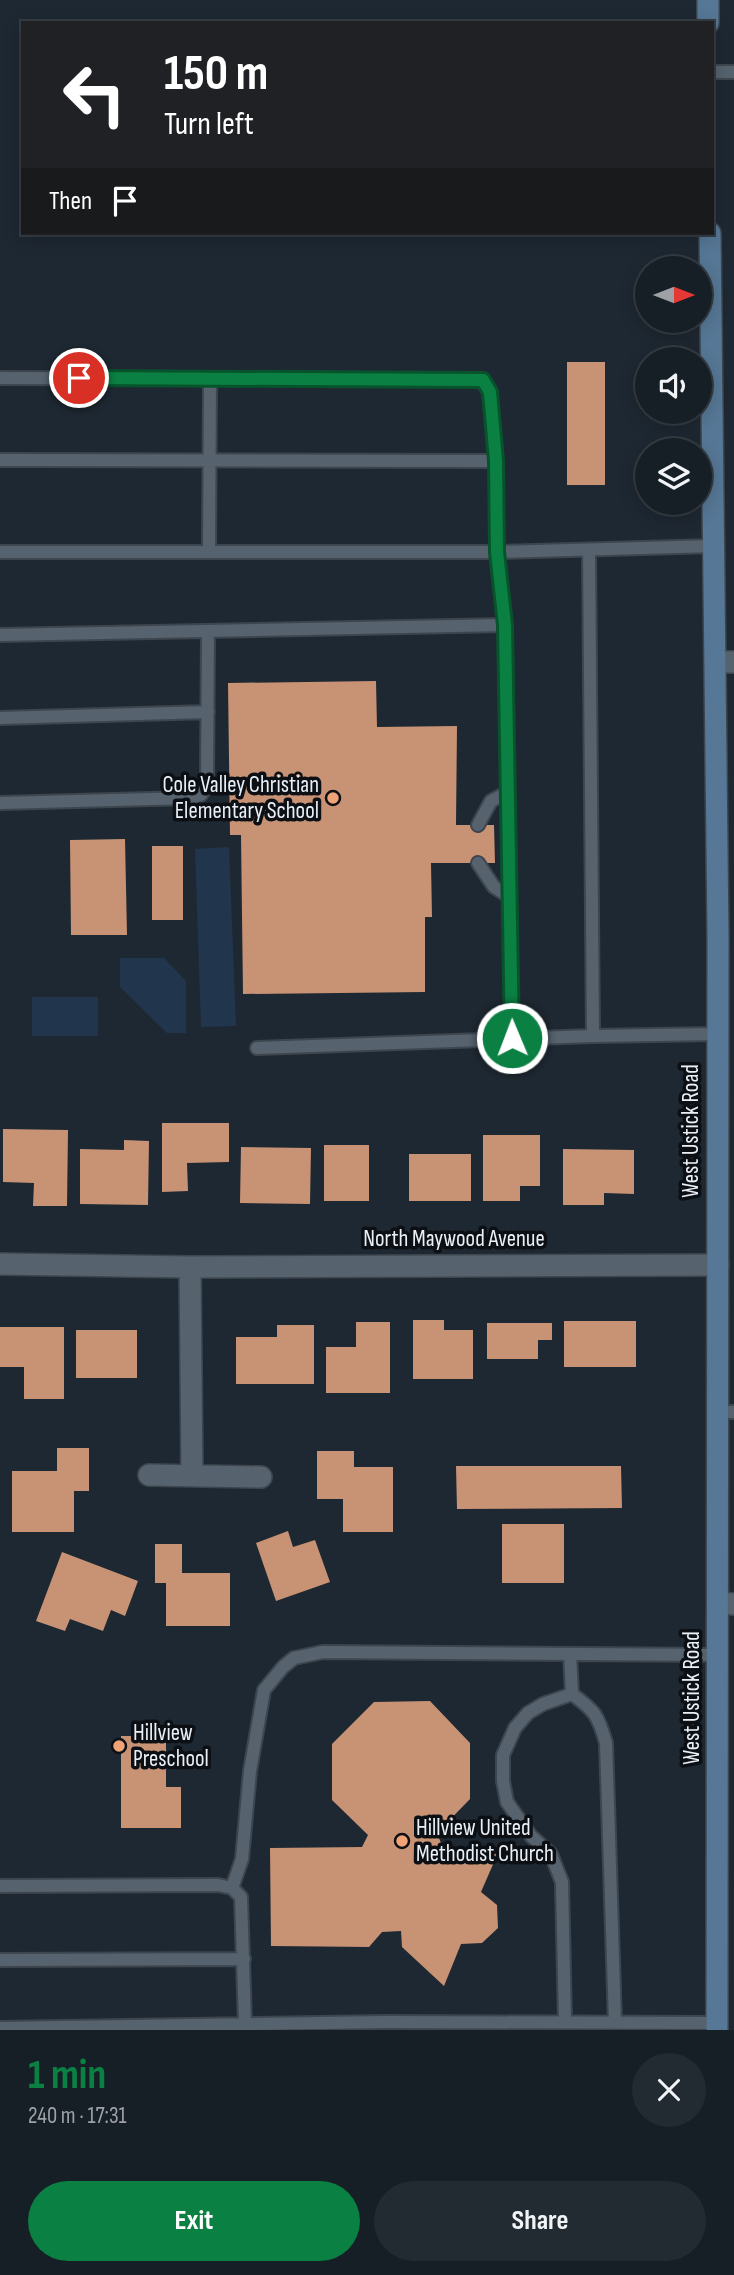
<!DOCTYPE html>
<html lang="en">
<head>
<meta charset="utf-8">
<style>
  :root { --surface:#161e26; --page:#232b32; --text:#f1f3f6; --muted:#9ea2a7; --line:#353c43; --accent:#0b8043 }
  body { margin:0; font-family:"Sofia Sans Condensed",sans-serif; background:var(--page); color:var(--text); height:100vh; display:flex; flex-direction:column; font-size:26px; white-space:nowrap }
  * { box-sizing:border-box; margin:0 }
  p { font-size:23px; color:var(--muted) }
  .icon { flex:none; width:38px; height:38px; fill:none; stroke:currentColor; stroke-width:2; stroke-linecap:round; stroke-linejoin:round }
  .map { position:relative; height:2030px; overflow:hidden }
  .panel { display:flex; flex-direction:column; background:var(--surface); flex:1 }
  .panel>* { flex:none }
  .banner { position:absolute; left:21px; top:21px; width:693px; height:214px; border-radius:0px; box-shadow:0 4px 18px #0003,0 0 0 2px var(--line); background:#202124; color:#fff; overflow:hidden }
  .needle { width:46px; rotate:90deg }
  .controls { position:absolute; left:635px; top:256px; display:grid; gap:14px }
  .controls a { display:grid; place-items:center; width:77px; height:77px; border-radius:50%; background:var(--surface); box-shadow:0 4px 18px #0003,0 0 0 2px var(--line); font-size:35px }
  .pin { position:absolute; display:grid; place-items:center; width:60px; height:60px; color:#fff; margin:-30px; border:4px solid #fff; border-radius:50%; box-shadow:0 2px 7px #0007 }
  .me { position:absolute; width:77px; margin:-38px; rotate:359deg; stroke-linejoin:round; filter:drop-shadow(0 0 5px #0008) }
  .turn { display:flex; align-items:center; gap:24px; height:147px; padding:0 28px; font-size:32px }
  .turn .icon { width:91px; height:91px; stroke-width:2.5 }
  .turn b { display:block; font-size:49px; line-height:60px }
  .then { display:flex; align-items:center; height:66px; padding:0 28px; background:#0003; gap:14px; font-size:26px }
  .round { display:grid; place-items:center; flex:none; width:74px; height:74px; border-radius:37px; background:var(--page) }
  .headline { display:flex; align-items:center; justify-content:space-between; height:119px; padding:0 28px }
  h1 { font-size:42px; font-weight:700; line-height:52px; color:var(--accent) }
  .primary-button { display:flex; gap:14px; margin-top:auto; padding:14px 28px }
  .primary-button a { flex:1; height:80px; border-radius:42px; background:var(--accent); color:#fff; font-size:28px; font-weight:700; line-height:80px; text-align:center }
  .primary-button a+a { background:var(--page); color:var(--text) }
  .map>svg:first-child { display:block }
  .green { fill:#21364c }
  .building { fill:#c89274 }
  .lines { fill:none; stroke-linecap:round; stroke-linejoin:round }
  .service-casing { stroke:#3d464f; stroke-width:16 }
  .minor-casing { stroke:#3d464f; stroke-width:24 }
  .secondary-casing { stroke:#3d464f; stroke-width:24 }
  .service { stroke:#56626d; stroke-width:12 }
  .minor { stroke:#56626d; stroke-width:21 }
  .secondary { stroke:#567795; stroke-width:21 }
  .route-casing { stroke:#07532c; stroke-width:18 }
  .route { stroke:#0b8043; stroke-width:12 }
  .poi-dot { fill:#efa377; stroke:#0c1015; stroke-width:2.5 }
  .labels { text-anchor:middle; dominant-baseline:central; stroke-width:7; stroke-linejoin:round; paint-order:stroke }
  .poi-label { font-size:23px; fill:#eaf0f7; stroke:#0c1015; text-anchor:start }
  .street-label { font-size:23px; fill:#eaf0f7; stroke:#0c1015 }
</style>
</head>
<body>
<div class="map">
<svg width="734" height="2030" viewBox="0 0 734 2030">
  <rect width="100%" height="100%" fill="#1e2832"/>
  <path class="green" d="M 229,847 L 236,1026 L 201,1027 L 195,849 Z
    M 120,958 L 164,958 L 186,981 L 186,1033 L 167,1033 L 120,987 Z
    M 32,997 L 98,997 L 98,1036 L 32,1036 Z"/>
  <path class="building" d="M 567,362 L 605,362 L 605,485 L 567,485 Z
    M 376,681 L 377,727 L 457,726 L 456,825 L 494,825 L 495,863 L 431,863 L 432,917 L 425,917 L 425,992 L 243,994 L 241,835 L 230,835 L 228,683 Z
    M 125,839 L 127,935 L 71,935 L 70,840 Z
    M 152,846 L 183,846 L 183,920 L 152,920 Z
    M 162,1123 L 229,1123 L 229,1162 L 187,1163 L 188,1191 L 162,1192 Z
    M 3,1129 L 68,1130 L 67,1206 L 33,1206 L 34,1183 L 3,1182 Z
    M 483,1135 L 540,1135 L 540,1186 L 520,1186 L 520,1201 L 483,1201 Z
    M 124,1140 L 149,1141 L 148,1205 L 80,1204 L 80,1149 L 124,1150 Z
    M 324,1145 L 369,1145 L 369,1201 L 324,1201 Z
    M 241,1147 L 311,1148 L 310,1204 L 240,1203 Z
    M 563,1149 L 634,1150 L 634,1194 L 604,1193 L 604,1205 L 563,1205 Z
    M 409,1154 L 471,1154 L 471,1201 L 409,1201 Z
    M 413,1320 L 444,1320 L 444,1330 L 473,1330 L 473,1379 L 413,1379 Z
    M 564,1321 L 636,1321 L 636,1367 L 564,1367 Z
    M 356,1322 L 390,1322 L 390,1393 L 326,1393 L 326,1347 L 356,1347 Z
    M 487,1323 L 552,1323 L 552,1340 L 538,1340 L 538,1359 L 487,1359 Z
    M 277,1325 L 314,1325 L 314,1384 L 236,1384 L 236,1337 L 277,1337 Z
    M 0,1327 L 64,1327 L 64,1399 L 24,1399 L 24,1367 L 0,1367 Z
    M 76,1330 L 137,1330 L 137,1378 L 76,1378 Z
    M 57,1448 L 89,1448 L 89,1491 L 74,1491 L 74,1532 L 12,1532 L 12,1471 L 57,1471 Z
    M 317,1451 L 354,1451 L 354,1467 L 393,1467 L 393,1532 L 343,1532 L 343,1499 L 317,1499 Z
    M 456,1466 L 621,1466 L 622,1508 L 457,1509 Z
    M 502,1524 L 564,1524 L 564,1583 L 502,1583 Z
    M 288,1531 L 293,1547 L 315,1540 L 330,1582 L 276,1601 L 256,1543 Z
    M 155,1544 L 182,1544 L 182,1573 L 230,1573 L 230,1626 L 166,1626 L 166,1583 L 155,1583 Z
    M 62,1552 L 138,1581 L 125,1616 L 111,1610 L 103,1631 L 70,1619 L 65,1631 L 36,1621 Z
    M 430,1701 L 470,1743 L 470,1799 L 437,1833 L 443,1848 L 501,1846 L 481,1892 L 497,1905 L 498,1928 L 482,1943 L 461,1944 L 444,1986 L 402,1947 L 401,1931 L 382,1932 L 369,1947 L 271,1946 L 270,1848 L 362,1847 L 368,1835 L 332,1800 L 332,1744 L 374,1702 Z
    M 121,1736 L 166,1736 L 166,1787 L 181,1787 L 181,1828 L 121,1828 Z"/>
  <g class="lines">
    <g class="service-casing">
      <path id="service" d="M 712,72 L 734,72
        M 0,378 L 483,380 L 490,392 L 496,461 L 497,552 L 505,625 L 512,1038
        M 0,460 L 496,461
        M 589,550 L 593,1036
        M 0,552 L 497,552 L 714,546
        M 209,552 L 210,379
        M 0,635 L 505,625
        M 0,718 L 208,712
        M 0,803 L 189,798 L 201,795 L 207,785 L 208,631
        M 478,825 L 491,801 L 508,792
        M 478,863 L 494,887 L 510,897
        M 257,1048 L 593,1036 L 717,1034
        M 718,1412 L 734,1412
        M 570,1654 L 572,1694 C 595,1711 598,1715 606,1743 L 615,2022
        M 0,1886 L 218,1885 L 232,1888 L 241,1897 L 245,2024
        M 232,1888 L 242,1859 L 250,1771 L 264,1690 L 283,1667 L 294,1658 L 323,1652 L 718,1655
        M 0,1960 L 244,1959
        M 565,2022 L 562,1882 L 551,1854 L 531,1836 L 507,1802 L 503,1781 L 503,1755 L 515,1728 L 528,1713 L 543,1704 L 572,1694
        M 0,2028 L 385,2022 L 717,2023"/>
    </g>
    <g class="minor-casing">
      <path id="minor" d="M 715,662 L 734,662
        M 0,1264 L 190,1267 L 718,1265
        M 190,1267 L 192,1476
        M 149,1475 L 261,1477
        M 718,1603 L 734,1604"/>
    </g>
    <g class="secondary-casing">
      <path id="secondary" d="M 708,0 L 708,23
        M 710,233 L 718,937 L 717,2030"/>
    </g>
    <use href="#service" class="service"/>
    <use href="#minor" class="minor"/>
    <use href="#secondary" class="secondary"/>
  </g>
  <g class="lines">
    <g class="route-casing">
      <path id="route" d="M 79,378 L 483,380 L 490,392 L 496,461 L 497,552 L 505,625 L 512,1038"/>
    </g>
    <use href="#route" class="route"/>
  </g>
  <g class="poi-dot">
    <circle cx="333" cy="798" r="7"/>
    <circle cx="119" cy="1746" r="7"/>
    <circle cx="402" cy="1841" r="7"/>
  </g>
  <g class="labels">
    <g class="poi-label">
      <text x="319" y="785" text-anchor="end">Cole Valley Christian<tspan x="319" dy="26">Elementary School</tspan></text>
      <text x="133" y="1733">Hillview<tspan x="133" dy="26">Preschool</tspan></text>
      <text x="416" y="1828">Hillview United<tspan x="416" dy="26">Methodist Church</tspan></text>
    </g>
    <g class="street-label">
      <text transform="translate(691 1131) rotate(-90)">West Ustick Road</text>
      <text x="454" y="1239">North Maywood Avenue</text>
      <text transform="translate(692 1698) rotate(-90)">West Ustick Road</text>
    </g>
  </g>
</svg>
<div class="controls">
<a><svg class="needle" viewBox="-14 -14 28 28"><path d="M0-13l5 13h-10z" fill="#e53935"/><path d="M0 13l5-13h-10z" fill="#9ea2a7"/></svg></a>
<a><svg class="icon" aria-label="sound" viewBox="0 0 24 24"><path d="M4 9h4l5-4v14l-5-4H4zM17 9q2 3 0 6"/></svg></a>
<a><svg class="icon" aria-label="layers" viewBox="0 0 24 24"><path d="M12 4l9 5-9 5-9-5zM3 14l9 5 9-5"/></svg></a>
</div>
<div class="pin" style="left:79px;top:378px;background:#d93025"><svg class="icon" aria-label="arrive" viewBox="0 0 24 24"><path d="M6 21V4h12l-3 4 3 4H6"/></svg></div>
<svg class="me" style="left:512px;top:1038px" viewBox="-20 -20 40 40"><circle r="17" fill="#0b8043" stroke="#fff" stroke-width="3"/><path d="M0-11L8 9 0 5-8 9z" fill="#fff"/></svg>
<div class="banner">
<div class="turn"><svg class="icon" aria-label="left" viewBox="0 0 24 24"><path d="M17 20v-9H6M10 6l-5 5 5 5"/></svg><div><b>150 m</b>Turn left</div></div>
<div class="then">Then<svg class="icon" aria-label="arrive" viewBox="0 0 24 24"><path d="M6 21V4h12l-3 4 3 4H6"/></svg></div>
</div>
</div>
<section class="panel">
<div class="headline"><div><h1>1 min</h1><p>240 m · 17:31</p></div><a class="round"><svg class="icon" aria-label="close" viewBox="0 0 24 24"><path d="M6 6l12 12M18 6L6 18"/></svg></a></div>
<div class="primary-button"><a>Exit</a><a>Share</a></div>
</section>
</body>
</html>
